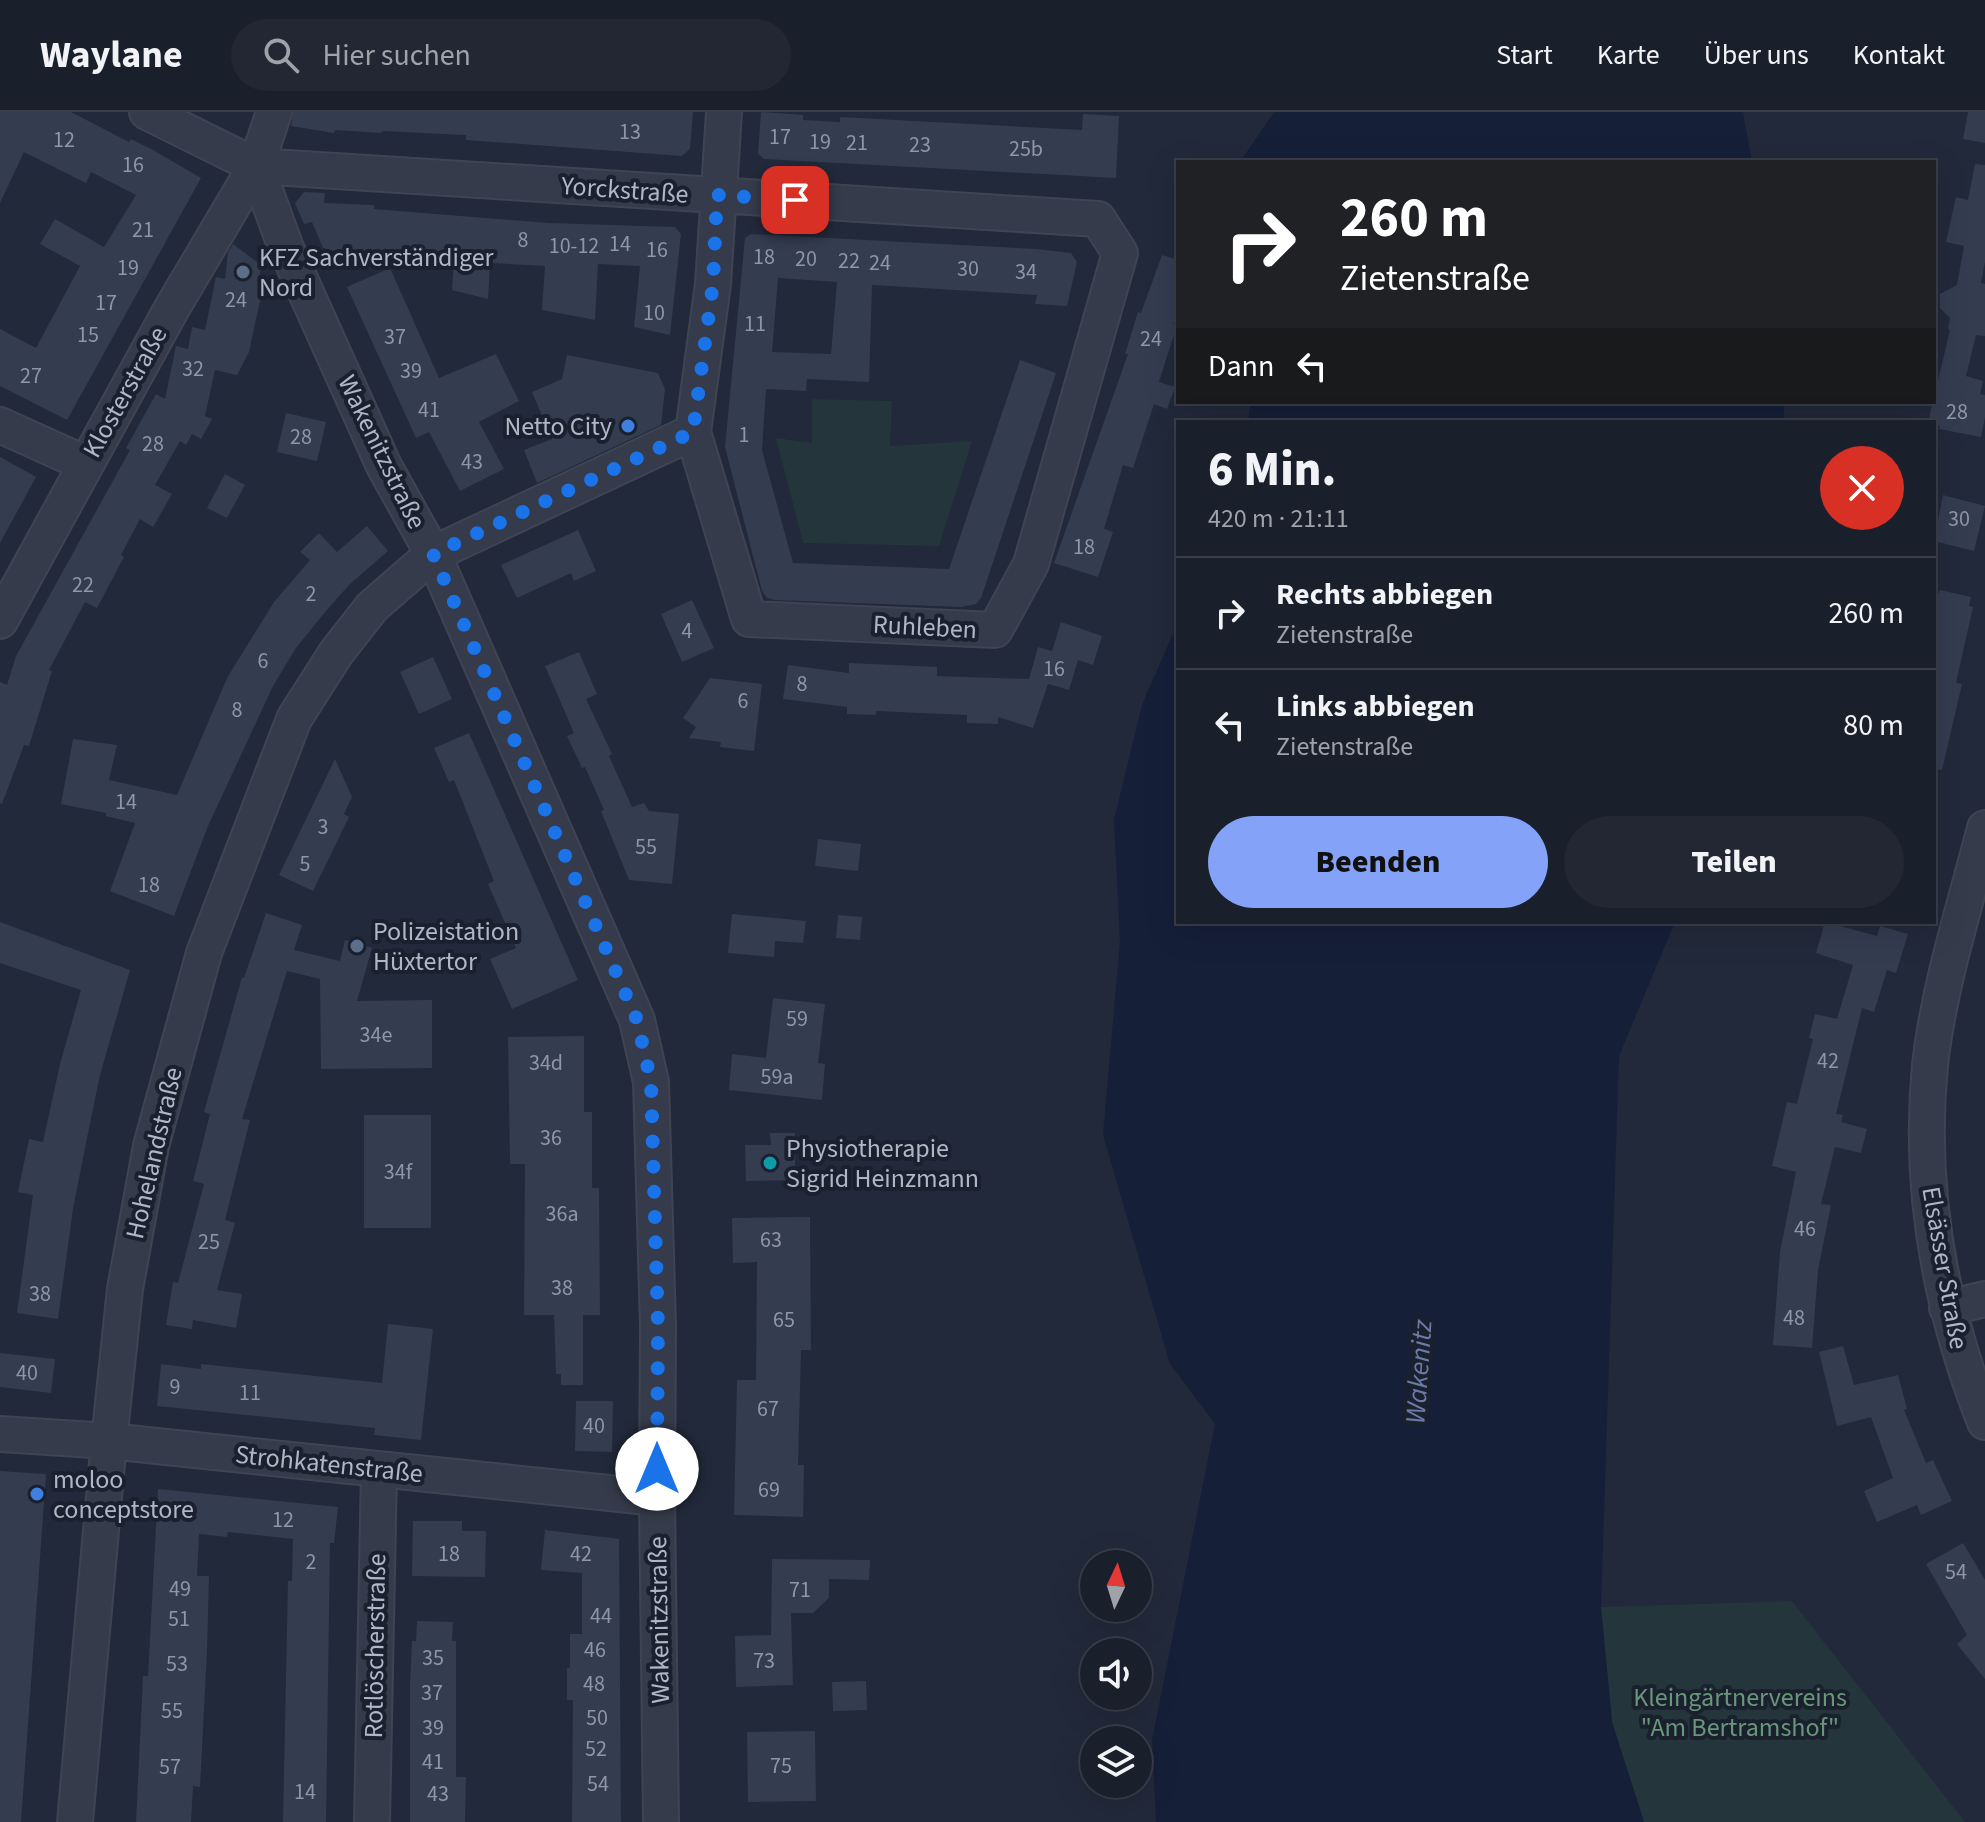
<!DOCTYPE html>
<html lang="de">
<head>
<meta charset="utf-8">
<style>
  :root { --surface:#1a1f2c; --page:#232734; --text:#f1f3f6; --muted:#9fa2a9; --line:#383d48; --accent:#84a2f8 }
  body { margin:0; font-family:"Source Sans 3",sans-serif; background:var(--page); color:var(--text); height:100vh; display:flex; flex-direction:column; font-size:30px; white-space:nowrap }
  * { box-sizing:border-box; margin:0 }
  p { font-size:26px; color:var(--muted) }
  .icon { flex:none; width:44px; height:44px; fill:none; stroke:currentColor; stroke-width:2; stroke-linecap:round; stroke-linejoin:round }
  .map { position:relative; flex:1; overflow:hidden }
  .side { position:absolute; left:1176px; top:308px; width:760px; height:504px; display:flex; flex-direction:column; background:var(--surface); border-radius:0px; box-shadow:0 8px 32px #0002,0 0 0 2px var(--line) }
  .side>* { flex:none }
  .top-card { position:absolute; left:1176px; top:48px; width:760px; height:244px; border-radius:0px; box-shadow:0 8px 32px #0002,0 0 0 2px var(--line); background:#202124; color:#fff; overflow:hidden }
  .needle { width:52px; rotate:4deg }
  .buttons { position:absolute; left:1080px; top:1438px; display:grid; gap:16px }
  .buttons a { display:grid; place-items:center; width:72px; height:72px; border-radius:50%; background:var(--surface); box-shadow:0 8px 32px #0002,0 0 0 2px var(--line); font-size:40px }
  .pin { position:absolute; display:grid; place-items:center; width:68px; height:68px; color:#fff; margin:-34px; border-radius:16px; box-shadow:0 4px 12px #0006 }
  .me { position:absolute; width:88px; margin:-44px; rotate:0deg; stroke-linejoin:round; filter:drop-shadow(0 0 6px #0008) }
  .turn { display:flex; align-items:center; gap:28px; height:168px; padding:0 32px; font-size:36px }
  .turn .icon { width:104px; height:104px; stroke-width:2.5 }
  .turn b { display:block; font-size:56px; line-height:68px }
  .then { display:flex; align-items:center; height:76px; padding:0 32px; background:#0003; gap:16px; font-size:30px }
  .round { display:grid; place-items:center; flex:none; width:84px; height:84px; border-radius:42px; background:var(--page) }
  .headline { display:flex; align-items:center; justify-content:space-between; height:136px; padding:0 32px }
  h1 { font-size:48px; font-weight:800; line-height:60px }
  .action { display:flex; gap:16px; margin-top:auto; padding:16px 32px }
  .action a { flex:1; height:92px; border-radius:48px; background:var(--accent); color:#111; font-size:32px; font-weight:800; line-height:92px; text-align:center }
  .action a+a { background:var(--page); color:var(--text) }
  ul { padding:0; list-style:none }
  li { display:flex; align-items:center; gap:24px; height:112px; padding:0 32px; border-top:2px solid var(--line) }
  li div { flex:1 }
  li b { display:block; font-size:30px }
  li em { font-style:normal }
  header { display:flex; align-items:center; gap:48px; box-sizing:border-box; height:112px; padding:0 40px; background:var(--surface); border-bottom:2px solid var(--line) }
  header strong { font-size:38px }
  nav { display:flex; gap:44px; margin-inline-start:auto; font-size:28px }
  .search { width:560px; height:72px; background:var(--page); display:flex; align-items:center; gap:20px; box-sizing:border-box; padding:0 28px; border-radius:44px; color:var(--muted); font-size:30px }
  .map>svg:first-child { display:block }
  .green { fill:#24353b }
  .water { fill:#151f38 }
  .building { fill:#343c50; fill-rule:evenodd }
  .lines { fill:none; stroke-linecap:round; stroke-linejoin:round }
  .minor-casing { stroke:#3f4453; stroke-width:38 }
  .minor { stroke:#353b4a; stroke-width:34 }
  .route { stroke:#1a73e8; stroke-width:14; stroke-dasharray:0 25.2 }
  .service-dot { fill:#5c6f8a; stroke:#1b202f; stroke-width:3 }
  .shop-dot { fill:#3f7fe0; stroke:#1b202f; stroke-width:3 }
  .culture-dot { fill:#0f9aa8; stroke:#1b202f; stroke-width:3 }
  .labels { text-anchor:middle; dominant-baseline:central; stroke-width:8; stroke-linejoin:round; paint-order:stroke }
  .number-label { font-size:22px; fill:#8f96a7 }
  .street-label { font-size:26px; fill:#b0b6c6; stroke:#1b202f }
  .poi-label { font-size:26px; fill:#b0b6c6; stroke:#1b202f; text-anchor:start }
  .park-label { font-size:26px; fill:#679779; stroke:#1b202f }
  .water-label { font-size:28px; font-style:italic; fill:#697ba6; stroke:#1b202f }
</style>
</head>
<body>
<header>
<strong>Waylane</strong>
<div class="search"><svg class="icon" aria-label="search" viewBox="0 0 24 24"><circle cx="10" cy="10" r="6"/><path d="M15 15l6 6"/></svg>Hier suchen</div>
<nav><a>Start</a><a>Karte</a><a>Über uns</a><a>Kontakt</a></nav>
</header>
<div class="map">
<svg width="1985" height="1710" viewBox="0 0 1985 1710">
  <rect width="100%" height="100%" fill="#22293a"/>
  <path class="green" d="M 812,287 L 892,289 L 890,334 L 972,329 L 939,434 L 803,431 L 776,326 L 812,331 Z
    M 1792,1489 L 1965,1710 L 1644,1710 L 1612,1610 L 1601,1495 Z"/>
  <path class="water" d="M 1274,0 L 1743,0 L 1752,50 L 1240,50 Z
    M 1251,290 L 1784,290 L 1784,310 L 1248,310 Z
    M 1178,510 L 1178,810 L 1675,810 L 1619,944 L 1601,1495 L 1612,1610 L 1644,1710 L 1156,1710 L 1152,1628 L 1215,1312 L 1170,1252 L 1103,1023 L 1120,829 L 1114,708 L 1142,593 Z"/>
  <path class="building" d="M 0,0 L 71,0 L 129,30 L 131,27 L 155,39 L 201,66 L 67,308 L 0,274 L 0,217 L 36,236 L 80,154 L 40,132 L 55,107 L 104,135 L 136,83 L 91,60 L 86,71 L 24,40 L 0,91 Z
    M 293,0 L 693,0 L 690,37 L 682,44 L 466,28 L 466,23 L 382,19 L 381,21 L 335,18 L 334,21 L 291,14 Z
    M 761,0 L 803,3 L 803,8 L 840,10 L 840,5 L 1082,18 L 1083,2 L 1119,4 L 1116,66 L 764,47 L 758,42 Z
    M 1968,0 L 1985,0 L 1985,31 L 1963,27 Z
    M 1975,52 L 1985,53 L 1985,150 L 1981,171 L 1985,172 L 1985,224 L 1976,223 L 1966,264 L 1983,269 L 1980,282 L 1985,283 L 1985,305 L 1981,325 L 1939,317 L 1940,314 L 1928,310 L 1950,218 L 1948,217 L 1950,206 L 1940,196 L 1940,182 L 1957,173 L 1964,134 L 1946,130 L 1956,85 L 1968,88 Z
    M 304,80 L 325,81 L 324,91 L 374,93 L 374,97 L 549,111 L 675,115 L 681,122 L 670,223 L 634,215 L 640,154 L 598,152 L 595,208 L 542,198 L 545,154 L 490,151 L 488,187 L 452,178 L 454,146 L 383,142 L 389,154 L 323,136 L 312,110 L 304,112 L 295,91 Z
    M 751,122 L 1036,137 L 1071,141 L 1077,150 L 1067,194 L 1035,192 L 1037,183 L 872,173 L 869,270 L 807,267 L 806,279 L 766,277 L 762,338 L 793,451 L 949,457 L 1020,248 L 1056,261 L 981,486 L 976,492 L 961,495 L 774,488 L 767,486 L 762,479 L 725,335 L 745,126 ZM 778,166 L 837,170 L 831,242 L 772,240 Z
    M 233,132 L 261,153 L 258,174 L 263,175 L 249,240 L 237,263 L 215,258 L 205,304 L 212,307 L 201,327 L 192,322 L 186,333 L 180,329 L 155,373 L 172,382 L 153,415 L 140,407 L 121,443 L 124,445 L 97,496 L 85,490 L 49,558 L 52,559 L 29,634 L 24,633 L 2,692 L 0,691 L 0,570 L 7,573 L 16,544 L 130,338 L 126,336 L 156,282 L 165,287 L 176,234 L 188,237 L 192,215 L 205,218 L 216,165 L 225,167 L 228,140 Z
    M 1162,143 L 1178,148 L 1178,198 L 1173,212 L 1177,213 L 1159,270 L 1175,275 L 1167,297 L 1154,292 L 1133,356 L 1123,353 L 1104,417 L 1113,420 L 1098,465 L 1054,451 L 1128,242 L 1125,242 L 1138,200 L 1141,201 Z
    M 390,156 L 439,266 L 496,242 L 519,289 L 479,310 L 504,357 L 460,379 L 429,320 L 416,326 L 347,175 Z
    M 567,243 L 658,261 L 665,277 L 661,313 L 537,371 L 524,338 L 552,327 L 532,280 L 562,267 Z
    M 286,301 L 326,310 L 317,349 L 277,340 Z
    M 0,345 L 36,365 L 0,431 Z
    M 225,362 L 245,373 L 227,406 L 207,396 Z
    M 1943,383 L 1985,394 L 1974,439 L 1934,429 Z
    M 367,414 L 388,439 L 350,472 L 326,499 L 296,536 L 273,574 L 208,714 L 174,804 L 110,779 L 135,711 L 106,704 L 106,701 L 61,692 L 73,627 L 117,633 L 109,668 L 177,683 L 227,566 L 274,490 L 310,448 L 300,440 L 319,421 L 337,440 Z
    M 578,418 L 596,459 L 574,469 L 571,461 L 517,486 L 501,453 Z
    M 1940,478 L 1971,485 L 1969,494 L 1973,495 L 1956,571 L 1962,572 L 1942,658 L 1934,657 L 1934,480 L 1939,481 Z
    M 692,488 L 714,536 L 682,550 L 661,502 Z
    M 1061,510 L 1102,524 L 1093,553 L 1078,548 L 1069,578 L 1048,572 L 1033,616 L 998,605 L 998,612 L 967,611 L 967,603 L 876,599 L 876,603 L 847,602 L 847,595 L 783,587 L 788,553 L 849,561 L 849,551 L 937,555 L 937,564 L 1029,567 L 1038,535 L 1052,539 Z
    M 579,540 L 597,582 L 586,587 L 612,642 L 609,644 L 632,695 L 644,691 L 649,699 L 679,702 L 672,772 L 629,768 L 601,699 L 604,698 L 585,655 L 582,656 L 567,624 L 574,621 L 545,554 Z
    M 433,545 L 452,587 L 419,602 L 400,560 Z
    M 710,566 L 762,572 L 754,639 L 720,635 L 721,630 L 689,626 L 696,615 L 683,606 Z
    M 469,621 L 578,868 L 512,897 L 490,847 L 516,836 L 488,772 L 494,769 L 454,668 L 449,670 L 434,636 Z
    M 335,647 L 352,685 L 344,702 L 349,705 L 313,779 L 279,763 Z
    M 818,727 L 861,732 L 858,759 L 815,754 Z
    M 266,801 L 302,813 L 294,838 L 340,849 L 345,828 L 372,836 L 357,889 L 432,888 L 432,956 L 321,957 L 320,867 L 287,859 L 242,1007 L 250,1008 L 225,1108 L 235,1111 L 217,1178 L 242,1182 L 236,1216 L 193,1208 L 192,1217 L 166,1213 L 173,1170 L 178,1171 L 204,1072 L 193,1069 L 210,1002 L 204,1000 L 242,865 L 244,866 Z
    M 732,802 L 806,809 L 803,831 L 775,829 L 774,845 L 728,841 Z
    M 838,803 L 862,805 L 860,828 L 836,826 Z
    M 0,810 L 130,858 L 100,963 L 86,1031 L 73,1097 L 58,1207 L 17,1201 L 33,1083 L 18,1080 L 29,1027 L 43,1030 L 60,952 L 81,878 L 0,851 Z
    M 1825,810 L 1877,824 L 1880,814 L 1908,822 L 1896,861 L 1887,858 L 1874,900 L 1862,896 L 1836,1002 L 1843,1003 L 1841,1010 L 1867,1017 L 1861,1041 L 1835,1035 L 1821,1092 L 1831,1093 L 1818,1158 L 1812,1236 L 1773,1233 L 1780,1140 L 1796,1060 L 1772,1054 L 1787,990 L 1797,992 L 1813,927 L 1809,926 L 1815,902 L 1837,907 L 1853,853 L 1816,841 Z
    M 773,886 L 825,892 L 818,951 L 825,952 L 822,988 L 729,978 L 732,942 L 766,946 Z
    M 584,924 L 584,1000 L 592,1000 L 592,1076 L 599,1076 L 600,1203 L 583,1203 L 583,1273 L 561,1273 L 561,1262 L 556,1262 L 554,1203 L 524,1203 L 525,1052 L 510,1052 L 508,925 Z
    M 364,1003 L 431,1003 L 431,1116 L 364,1116 Z
    M 770,1021 L 795,1021 L 795,1068 L 746,1069 L 745,1033 L 771,1033 Z
    M 810,1105 L 811,1238 L 801,1238 L 798,1353 L 804,1353 L 803,1405 L 734,1403 L 737,1268 L 756,1268 L 757,1150 L 733,1151 L 732,1106 Z
    M 388,1212 L 433,1217 L 421,1328 L 374,1323 L 375,1316 L 157,1294 L 161,1252 L 201,1257 L 201,1252 L 382,1271 Z
    M 1843,1234 L 1854,1273 L 1898,1263 L 1907,1297 L 1904,1298 L 1926,1351 L 1933,1348 L 1952,1389 L 1921,1403 L 1917,1393 L 1877,1410 L 1864,1379 L 1893,1366 L 1871,1305 L 1837,1314 L 1819,1240 Z
    M 0,1241 L 55,1247 L 51,1281 L 0,1275 Z
    M 576,1289 L 613,1289 L 612,1340 L 575,1339 Z
    M 0,1359 L 46,1362 L 21,1710 L 0,1710 Z
    M 158,1377 L 338,1395 L 334,1431 L 330,1431 L 326,1710 L 283,1710 L 288,1469 L 292,1469 L 293,1427 L 228,1420 L 227,1425 L 199,1422 L 197,1464 L 209,1464 L 207,1540 L 200,1675 L 193,1674 L 191,1710 L 136,1710 L 143,1564 L 148,1564 Z
    M 413,1409 L 462,1409 L 462,1419 L 486,1419 L 485,1465 L 412,1464 Z
    M 545,1418 L 619,1427 L 621,1710 L 572,1710 L 573,1588 L 567,1588 L 567,1556 L 570,1556 L 570,1522 L 582,1522 L 582,1461 L 541,1458 Z
    M 1963,1431 L 1985,1468 L 1985,1567 L 1957,1532 L 1967,1523 L 1926,1452 Z
    M 772,1447 L 870,1448 L 869,1468 L 829,1467 L 829,1486 L 813,1501 L 791,1501 L 793,1573 L 736,1575 L 735,1524 L 771,1523 Z
    M 417,1509 L 453,1510 L 452,1529 L 456,1529 L 456,1665 L 466,1665 L 465,1710 L 410,1710 L 410,1573 L 412,1529 L 416,1529 Z
    M 866,1569 L 867,1598 L 833,1599 L 832,1570 Z
    M 815,1619 L 816,1689 L 748,1690 L 747,1620 Z"/>
  <g class="lines">
    <g class="minor-casing">
      <path id="minor" d="M 147,0 L 256,54 L 1098,107 L 1120,141 L 1031,452 L 995,518 L 749,507 L 693,320
        M 256,54 L 286,136 L 384,354 L 433,442 L 637,908 L 651,970 L 658,1214 L 657,1386 L 661,1710
        M 0,313 L 86,352
        M 0,509 L 172,196 L 256,54 L 274,0
        M 1985,716 C 1965,794 1939,873 1930,953 C 1918,1076 1940,1196 1985,1310
        M 1947,1196 L 1985,1187
        M 0,1322 L 109,1329 L 657,1386
        M 75,1710 L 109,1329 L 125,1177 L 151,1034 L 204,841 L 294,607 L 336,541 L 372,495 L 433,442 L 693,320 L 713,172 L 724,0
        M 372,1710 L 379,1357"/>
    </g>
    <use href="#minor" class="minor"/>
  </g>
  <g class="lines">
    <path class="route" d="M 657,1357 L 658,1214 L 651,970 L 637,908 L 433,442 L 693,320 L 713,172 L 717,83 L 795,88"/>
  </g>
  <g class="service-dot">
    <circle cx="243" cy="160" r="8"/>
    <circle cx="357" cy="834" r="8"/>
  </g>
  <g class="shop-dot">
    <circle cx="628" cy="314" r="8"/>
    <circle cx="37" cy="1382" r="8"/>
  </g>
  <circle class="culture-dot" cx="770" cy="1051" r="8"/>
  <g class="labels">
    <g class="number-label">
      <text x="630" y="20">13</text>
      <text x="780" y="25">17</text>
      <text x="64" y="28">12</text>
      <text x="820" y="30">19</text>
      <text x="857" y="31">21</text>
      <text x="920" y="33">23</text>
      <text x="1026" y="37">25b</text>
      <text x="133" y="53">16</text>
      <text x="143" y="118">21</text>
      <text x="523" y="128">8</text>
      <text x="620" y="132">14</text>
      <text x="574" y="134">10-12</text>
      <text x="657" y="138">16</text>
      <text x="764" y="145">18</text>
      <text x="806" y="147">20</text>
      <text x="849" y="149">22</text>
      <text x="880" y="151">24</text>
      <text x="128" y="156">19</text>
      <text x="968" y="157">30</text>
      <text x="1026" y="160">34</text>
      <text x="236" y="188">24</text>
      <text x="106" y="191">17</text>
      <text x="654" y="201">10</text>
      <text x="755" y="212">11</text>
      <text x="88" y="223">15</text>
      <text x="395" y="225">37</text>
      <text x="1151" y="227">24</text>
      <text x="193" y="257">32</text>
      <text x="411" y="259">39</text>
      <text x="31" y="264">27</text>
      <text x="429" y="298">41</text>
      <text x="1957" y="300">28</text>
      <text x="744" y="323">1</text>
      <text x="301" y="325">28</text>
      <text x="153" y="332">28</text>
      <text x="472" y="350">43</text>
      <text x="1959" y="407">30</text>
      <text x="1084" y="435">18</text>
      <text x="83" y="473">22</text>
      <text x="311" y="482">2</text>
      <text x="687" y="519">4</text>
      <text x="263" y="549">6</text>
      <text x="1054" y="557">16</text>
      <text x="802" y="572">8</text>
      <text x="743" y="589">6</text>
      <text x="237" y="598">8</text>
      <text x="126" y="690">14</text>
      <text x="323" y="715">3</text>
      <text x="646" y="735">55</text>
      <text x="305" y="752">5</text>
      <text x="149" y="773">18</text>
      <text x="797" y="907">59</text>
      <text x="376" y="923">34e</text>
      <text x="1828" y="949">42</text>
      <text x="546" y="951">34d</text>
      <text x="777" y="965">59a</text>
      <text x="551" y="1026">36</text>
      <text x="398" y="1060">34f</text>
      <text x="562" y="1102">36a</text>
      <text x="1805" y="1117">46</text>
      <text x="771" y="1128">63</text>
      <text x="209" y="1130">25</text>
      <text x="562" y="1176">38</text>
      <text x="40" y="1182">38</text>
      <text x="1794" y="1206">48</text>
      <text x="784" y="1208">65</text>
      <text x="27" y="1261">40</text>
      <text x="175" y="1275">9</text>
      <text x="250" y="1281">11</text>
      <text x="768" y="1297">67</text>
      <text x="594" y="1314">40</text>
      <text x="769" y="1378">69</text>
      <text x="283" y="1408">12</text>
      <text x="449" y="1442">18</text>
      <text x="581" y="1442">42</text>
      <text x="311" y="1450">2</text>
      <text x="1956" y="1460">54</text>
      <text x="180" y="1477">49</text>
      <text x="800" y="1478">71</text>
      <text x="601" y="1504">44</text>
      <text x="179" y="1507">51</text>
      <text x="595" y="1538">46</text>
      <text x="433" y="1546">35</text>
      <text x="764" y="1549">73</text>
      <text x="177" y="1552">53</text>
      <text x="594" y="1572">48</text>
      <text x="432" y="1581">37</text>
      <text x="172" y="1599">55</text>
      <text x="597" y="1606">50</text>
      <text x="433" y="1616">39</text>
      <text x="596" y="1637">52</text>
      <text x="433" y="1650">41</text>
      <text x="781" y="1654">75</text>
      <text x="170" y="1655">57</text>
      <text x="598" y="1672">54</text>
      <text x="305" y="1680">14</text>
      <text x="438" y="1682">43</text>
    </g>
    <g class="street-label">
      <text transform="translate(625 78) rotate(4)">Yorckstraße</text>
      <text transform="translate(125 280) rotate(-61)">Klosterstraße</text>
      <text transform="translate(382 340) rotate(64)">Wakenitzstraße</text>
      <text transform="translate(925 515) rotate(3)">Ruhleben</text>
      <text transform="translate(154 1041) rotate(-77)">Hohelandstraße</text>
      <text transform="translate(1945 1156) rotate(80)">Elsässer Straße</text>
      <text transform="translate(329 1352) rotate(6)">Strohkatenstraße</text>
      <text transform="translate(659 1508) rotate(-91)">Wakenitzstraße</text>
      <text transform="translate(375 1534) rotate(-89)">Rotlöscherstraße</text>
    </g>
    <g class="poi-label">
      <text x="259" y="145">KFZ Sachverständiger<tspan x="259" dy="30">Nord</tspan></text>
      <text x="612" y="314" text-anchor="end">Netto City</text>
      <text x="373" y="819">Polizeistation<tspan x="373" dy="30">Hüxtertor</tspan></text>
      <text x="786" y="1036">Physiotherapie<tspan x="786" dy="30">Sigrid Heinzmann</tspan></text>
      <text x="53" y="1367">moloo<tspan x="53" dy="30">conceptstore</tspan></text>
    </g>
    <g class="park-label">
      <text x="1740" y="1585">Kleingärtnervereins<tspan x="1740" dy="30">"Am Bertramshof"</tspan></text>
    </g>
    <g class="water-label">
      <text transform="translate(1419 1260) rotate(-86)">Wakenitz</text>
    </g>
  </g>
</svg>
<div class="buttons">
<a><svg class="needle" viewBox="-14 -14 28 28"><path d="M0-13l5 13h-10z" fill="#e53935"/><path d="M0 13l5-13h-10z" fill="#9fa2a9"/></svg></a>
<a><svg class="icon" aria-label="sound" viewBox="0 0 24 24"><path d="M4 9h4l5-4v14l-5-4H4zM17 9q2 3 0 6"/></svg></a>
<a><svg class="icon" aria-label="layers" viewBox="0 0 24 24"><path d="M12 4l9 5-9 5-9-5zM3 14l9 5 9-5"/></svg></a>
</div>
<div class="pin" style="left:795px;top:88px;background:#d93025"><svg class="icon" aria-label="arrive" viewBox="0 0 24 24"><path d="M6 21V4h12l-3 4 3 4H6"/></svg></div>
<svg class="me" style="left:657px;top:1357px" viewBox="-20 -20 40 40"><circle r="19" fill="#fff"/><path d="M0-13L10 11 0 6-10 11z" fill="#1a73e8"/></svg>
<div class="top-card">
<div class="turn"><svg class="icon" aria-label="right" viewBox="0 0 24 24"><path d="M7 20v-9h11M14 6l5 5-5 5"/></svg><div><b>260 m</b>Zietenstraße</div></div>
<div class="then">Dann<svg class="icon" aria-label="left" viewBox="0 0 24 24"><path d="M17 20v-9H6M10 6l-5 5 5 5"/></svg></div>
</div>
<section class="side">
<div class="headline"><div><h1>6 Min.</h1><p>420 m · 21:11</p></div><a class="round" style="background:#d93025;color:#fff"><svg class="icon" aria-label="close" viewBox="0 0 24 24"><path d="M6 6l12 12M18 6L6 18"/></svg></a></div>
<ul>
<li><svg class="icon" aria-label="right" viewBox="0 0 24 24"><path d="M7 20v-9h11M14 6l5 5-5 5"/></svg><div><b>Rechts abbiegen</b><p>Zietenstraße</p></div><em>260 m</em></li>
<li><svg class="icon" aria-label="left" viewBox="0 0 24 24"><path d="M17 20v-9H6M10 6l-5 5 5 5"/></svg><div><b>Links abbiegen</b><p>Zietenstraße</p></div><em>80 m</em></li>
</ul>
<div class="action"><a>Beenden</a><a>Teilen</a></div>
</section>
</div>
</body>
</html>
